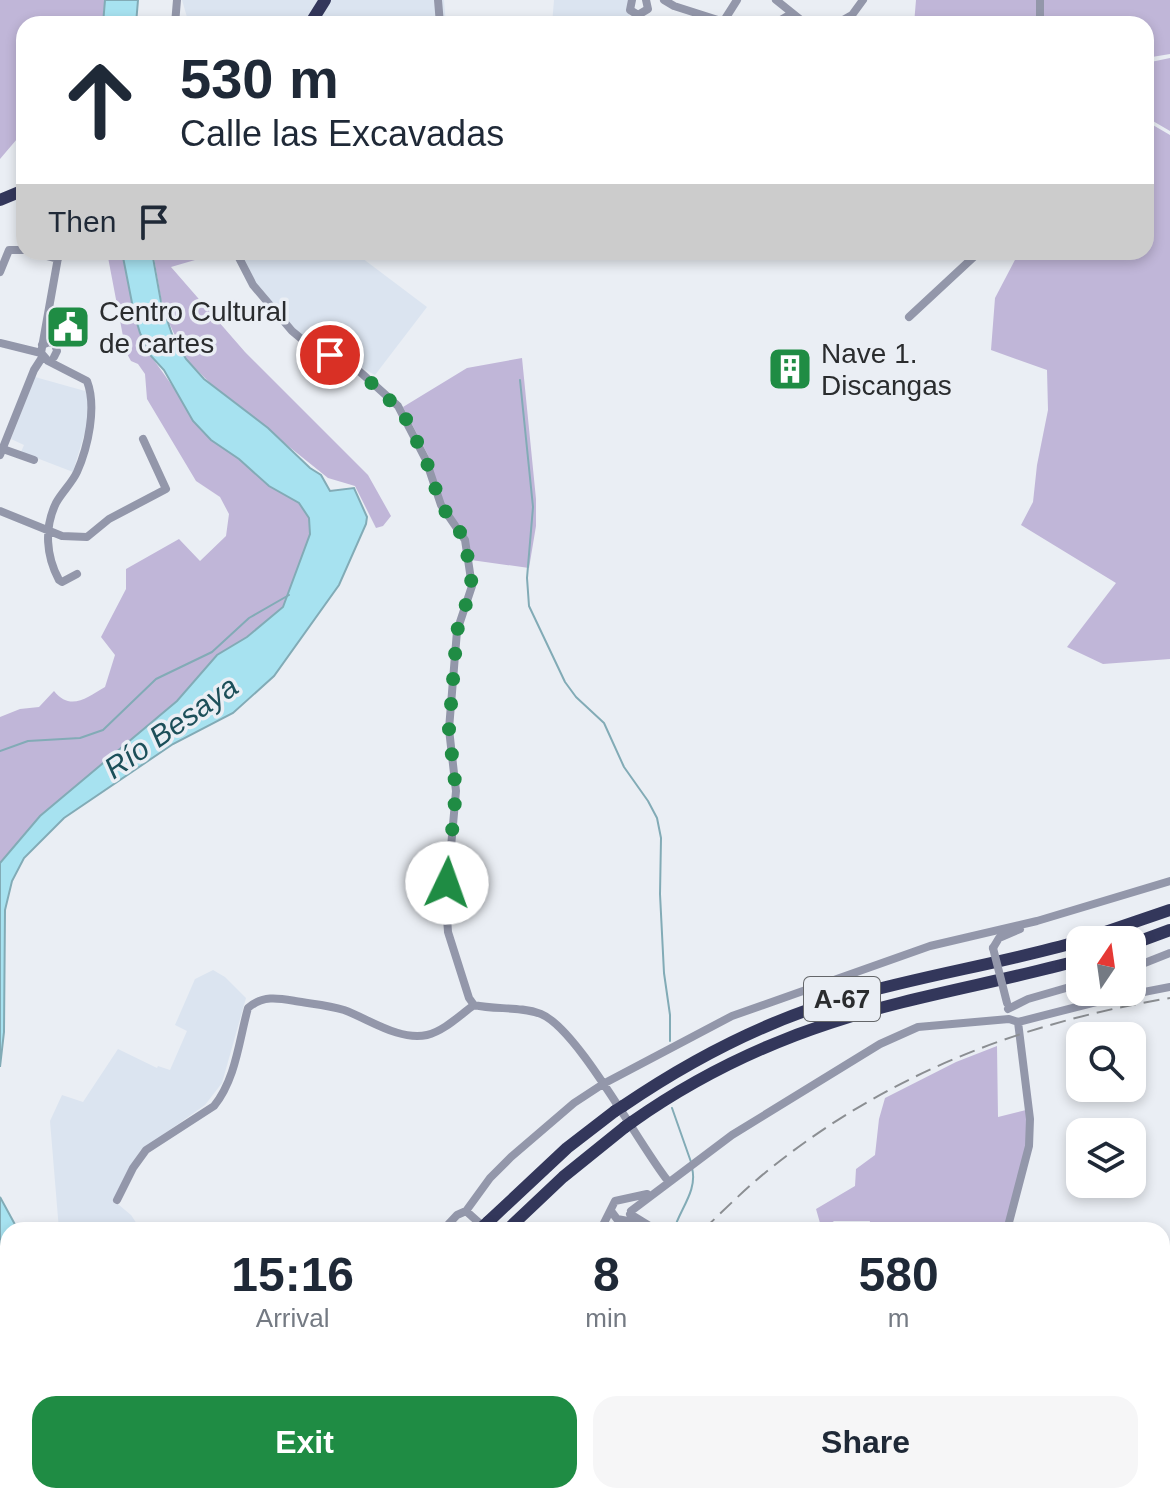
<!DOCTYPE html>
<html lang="en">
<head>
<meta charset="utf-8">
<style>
  :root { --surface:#fff; --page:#f6f6f7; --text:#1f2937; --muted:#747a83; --accent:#1f8c44 }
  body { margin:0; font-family:Helvetica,sans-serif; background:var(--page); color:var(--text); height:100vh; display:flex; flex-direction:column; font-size:30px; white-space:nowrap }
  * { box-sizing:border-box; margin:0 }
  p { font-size:26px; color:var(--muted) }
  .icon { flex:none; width:44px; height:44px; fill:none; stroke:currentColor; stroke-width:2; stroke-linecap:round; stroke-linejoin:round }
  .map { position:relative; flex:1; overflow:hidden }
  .panel { position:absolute; left:0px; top:1222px; width:1170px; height:282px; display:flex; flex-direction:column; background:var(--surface); border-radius:24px 24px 0 0; box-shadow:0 4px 12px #0003 }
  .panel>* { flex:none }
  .top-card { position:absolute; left:16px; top:16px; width:1138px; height:244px; border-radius:24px; box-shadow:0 4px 12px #0003; background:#fff; color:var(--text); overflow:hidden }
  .needle { width:52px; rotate:13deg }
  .tools { position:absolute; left:1066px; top:926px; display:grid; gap:16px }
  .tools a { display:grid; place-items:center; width:80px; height:80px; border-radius:16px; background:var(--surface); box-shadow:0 4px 12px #0003; font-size:40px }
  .pin { position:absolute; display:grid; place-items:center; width:68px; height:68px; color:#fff; margin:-34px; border:4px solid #fff; border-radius:50%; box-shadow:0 2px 8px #0007 }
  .me { position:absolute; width:88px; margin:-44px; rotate:3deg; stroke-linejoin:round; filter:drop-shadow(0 0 6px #0008) }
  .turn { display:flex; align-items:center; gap:28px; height:168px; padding:0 32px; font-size:36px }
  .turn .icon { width:104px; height:104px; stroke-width:2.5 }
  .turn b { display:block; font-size:56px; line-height:68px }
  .then { display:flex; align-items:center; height:76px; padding:0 32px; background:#0003; gap:16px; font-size:30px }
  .eta { display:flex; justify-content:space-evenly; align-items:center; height:136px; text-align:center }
  .eta b { font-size:48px; font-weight:600; line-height:56px }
  .action { display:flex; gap:16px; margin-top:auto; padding:16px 32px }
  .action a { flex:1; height:92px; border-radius:24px; background:var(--accent); color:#fff; font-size:32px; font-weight:600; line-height:92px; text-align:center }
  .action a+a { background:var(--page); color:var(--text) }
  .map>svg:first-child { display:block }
  .built { fill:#dbe4f0 }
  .green { fill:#c0b6d8 }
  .water { fill:#a7e2f0; stroke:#82abb6; stroke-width:2 }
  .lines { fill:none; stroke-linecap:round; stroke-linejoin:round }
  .stream { stroke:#82abb6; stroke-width:2 }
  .minor { stroke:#9397aa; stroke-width:8 }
  .highway { stroke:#33375b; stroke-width:12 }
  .rail { stroke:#8b8e92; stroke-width:2; stroke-dasharray:16 8; stroke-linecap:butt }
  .minor-bridge { stroke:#9397aa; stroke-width:8 }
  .highway-bridge { stroke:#33375b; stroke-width:12 }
  .route { stroke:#1f8c44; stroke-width:14; stroke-dasharray:0 25.2 }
  .labels { text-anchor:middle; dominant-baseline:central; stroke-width:7; stroke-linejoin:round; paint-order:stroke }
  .shield { fill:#eaeef4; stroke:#646669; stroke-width:2 }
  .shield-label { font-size:26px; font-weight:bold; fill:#2a2c2e }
  .poi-label { font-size:28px; fill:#2a2c2e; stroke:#eaeef4; text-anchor:start }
  .water-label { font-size:30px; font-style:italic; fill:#1c4f59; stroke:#eaeef4 }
</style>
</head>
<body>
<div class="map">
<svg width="1170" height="1503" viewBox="0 0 1170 1503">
  <rect width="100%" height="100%" fill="#eaeef4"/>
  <path class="built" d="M 182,0 L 444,0 L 446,24 L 189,24 Z
    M 554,0 L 630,0 L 629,22 L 636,24 L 552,24 Z
    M 239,252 L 354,252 L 427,307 L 375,375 L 300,334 L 253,281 Z
    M 35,377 L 85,391 L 88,394 L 87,425 L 73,472 L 21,452 L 24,445 L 11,439 Z
    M 213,970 L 225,977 L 246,998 L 222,1083 L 205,1105 L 140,1151 L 113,1200 L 131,1215 L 141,1230 L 59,1230 L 50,1121 L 62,1095 L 83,1102 L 118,1049 L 157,1068 L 158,1066 L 170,1070 L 187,1031 L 175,1025 L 195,979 Z
    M 270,1496 L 342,1496 L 338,1503 L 273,1503 L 274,1499 Z"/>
  <path class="green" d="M 0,0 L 105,0 L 102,24 L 24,24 L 24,94 L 17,106 L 17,139 L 0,159 Z
    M 916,0 L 1039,0 L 1040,24 L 914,24 Z
    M 1043,0 L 1170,0 L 1170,54 L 1146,58 L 1146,24 L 1044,24 Z
    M 1170,58 L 1170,131 L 1146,117 L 1146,63 Z
    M 1146,121 L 1170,135 L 1170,659 L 1103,664 L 1067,647 L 1116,583 L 1021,525 L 1033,502 L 1037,465 L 1048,410 L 1047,370 L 991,350 L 995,298 L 1017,256 L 1030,252 L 1146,252 Z
    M 107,252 L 122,252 L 134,313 L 151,356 L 211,440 L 239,459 L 269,486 L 299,503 L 309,518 L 309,539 L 283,607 L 247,637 L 217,655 L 177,701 L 40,816 L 0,863 L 0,717 L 20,709 L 39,707 L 54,691 C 71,712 87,697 105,687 L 115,655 L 101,637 L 126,589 L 126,569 L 179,539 L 200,561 L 226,536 L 229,514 L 220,497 L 196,481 L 147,399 L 145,374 L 138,364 L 131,361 L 126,352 Z
    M 153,252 L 197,252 L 195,260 L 171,267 L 245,352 L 368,475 L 391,516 L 383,526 L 376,528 L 355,486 L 328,478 L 210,383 L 186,359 L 163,310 Z
    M 522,358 L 536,499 L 536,526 L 529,568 L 471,560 L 440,497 L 428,455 L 403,407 L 467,368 Z
    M 997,1046 L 998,1117 L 1026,1110 L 1029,1146 L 1012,1224 L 947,1222 L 947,1230 L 868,1230 L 870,1221 L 834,1221 L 822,1230 L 816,1209 L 855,1186 L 856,1169 L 875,1155 L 879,1119 L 885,1098 L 956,1062 Z
    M 0,1261 L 8,1293 L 8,1397 L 0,1399 Z"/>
  <path class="water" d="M 105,0 L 138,0 L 136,24 L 103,24 Z
    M 122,252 L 152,252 L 161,302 L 173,337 L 186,359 L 204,379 L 268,428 L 310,468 L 321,475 L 330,491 L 354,488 L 367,517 L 366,524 L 339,585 L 274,676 L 233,713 L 173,744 L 64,818 L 24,858 L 12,881 L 5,910 L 4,1032 L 0,1067 L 0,863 L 40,816 L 177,701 L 217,655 L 247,637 L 283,607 L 310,534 L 309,518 L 299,503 L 269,486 L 239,459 L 211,440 L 193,421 L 164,370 L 151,356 L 140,333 L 134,313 Z
    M 0,1197 L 18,1230 L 8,1230 L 8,1293 L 0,1261 Z"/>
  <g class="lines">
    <path class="stream" d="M 520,380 L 533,507 L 527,578 L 529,606 L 565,682 L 576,697 L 604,723 L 624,767 L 648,801 L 657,818 L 661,838 L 660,894 L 664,973 L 670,1015 L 670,1041
      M 0,751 L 28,741 L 80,738 L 103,730 L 156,679 L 212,652 L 249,618 L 289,595
      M 672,1108 L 691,1162
      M 674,1230 C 679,1210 698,1191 692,1168
      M 858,1496 L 862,1496
      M 872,1496 L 877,1503"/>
    <path class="minor" d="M 438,0 L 440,24
      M 632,0 L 630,10 L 638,15 L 648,9 L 646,0
      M 664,0 L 674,6 L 721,21 L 725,19 L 737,0
      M 776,0 L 806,24
      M 1040,0 L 1040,24
      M 175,24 L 177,0
      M 774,24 L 791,14
      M 836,24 L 852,15 L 863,0
      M 31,252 L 58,259
      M 59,252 L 41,353 L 48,361 L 87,381 C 97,407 88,447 77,472 C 72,483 62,492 56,503 C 44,528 46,556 59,580 L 62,582 L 77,574
      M 236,252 L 253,285 L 292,331 L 304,341 L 359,371 L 398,406 L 426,460 L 441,505 L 465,540 L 472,586 L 457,631 L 449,729 L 456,791 L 446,903 L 448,932 L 469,998 L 474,1005 C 496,1010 520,1006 541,1014 C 578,1029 639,1145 668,1181
      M 0,272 L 9,250 L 24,250
      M 909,317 L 979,252
      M 0,343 L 41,353
      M 42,345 L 49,342 L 55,344 L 57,351 L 54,357
      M 3,449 L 34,460
      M 0,455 L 34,370 L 43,356
      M 0,511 L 62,536 L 87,537 L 109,519 L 166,489 L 143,439
      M 993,948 L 999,938 L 1020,929
      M 1132,968 L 1170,953
      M 1008,1009 L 1028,999 L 1080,984
      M 117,1200 L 133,1168 L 146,1150 L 214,1106 C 236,1079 239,1040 248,1008 C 263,995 278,998 295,1001 C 312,1004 328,1005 344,1010 C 369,1019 399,1041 427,1035 C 444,1031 460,1015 474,1005
      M 466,1211 L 486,1229
      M 611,1211 L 617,1219 L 644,1224
      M 631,1211 L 732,1135 L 880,1044 L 918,1027 L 1009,1019 L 1018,1022 L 1108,999 L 1170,987
      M 630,1214 L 656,1230
      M 601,1229 L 615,1201 L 647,1194
      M 443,1230 L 457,1215 L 466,1211 L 490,1178 L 511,1157 L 574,1103 L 603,1084 L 732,1016 L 930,946 L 1037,921 L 1170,881
      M 1007,1230 L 1029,1146 L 1030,1119 L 1018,1022
      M 1162,1400 L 1170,1400
      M 1162,1494 L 1170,1497
      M 608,1496 L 616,1503
      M 757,1496 L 761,1503
      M 344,1503 L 348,1496
      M 546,1503 L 548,1496
      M 905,1503 L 907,1496"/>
    <path class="highway" d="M 310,24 L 325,0
      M 0,200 L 24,190
      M 1082,940 L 1170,910
      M 1132,944 L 1170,930
      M 623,1106 C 692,1059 767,1020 848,997 C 924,975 1004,963 1080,941
      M 632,1122 C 693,1079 760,1046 830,1023 C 911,996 997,983 1080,960
      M 488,1222 L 567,1148 L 615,1111
      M 507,1230 L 563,1177 L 625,1127
      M 0,1409 L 8,1406
      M 0,1435 L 8,1432"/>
    <path class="rail" d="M 703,1230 C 723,1211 744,1190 766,1172 C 885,1075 1020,1023 1170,998
      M 516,1503 L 519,1496"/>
    <path class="minor-bridge" d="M 993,948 L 1007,1003"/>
    <path class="highway-bridge" d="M 615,1111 L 623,1106
      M 625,1127 L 632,1122
      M 480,1229 L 488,1222"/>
  </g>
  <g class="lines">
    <path class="route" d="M 330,355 L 359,371 L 403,413 L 426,460 L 441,505 L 462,535 L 466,546 L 472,586 L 457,631 L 449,729 L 456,791 L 447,883"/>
  </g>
  <defs>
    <g id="civic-square" transform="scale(2.3)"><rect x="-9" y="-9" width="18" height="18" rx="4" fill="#1f8c44" stroke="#eaeef4"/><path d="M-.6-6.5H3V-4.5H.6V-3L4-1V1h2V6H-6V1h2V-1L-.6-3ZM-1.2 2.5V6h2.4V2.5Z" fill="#fff"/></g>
    <g id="building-square" transform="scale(2.3)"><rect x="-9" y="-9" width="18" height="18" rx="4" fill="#1f8c44" stroke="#eaeef4"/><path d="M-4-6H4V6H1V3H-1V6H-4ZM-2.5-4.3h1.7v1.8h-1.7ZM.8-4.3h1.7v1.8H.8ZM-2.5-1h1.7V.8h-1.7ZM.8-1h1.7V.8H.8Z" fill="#fff"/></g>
  </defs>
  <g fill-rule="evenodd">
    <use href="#civic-square" x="68" y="327"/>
    <use href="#building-square" x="790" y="369"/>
  </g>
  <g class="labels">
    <rect class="shield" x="804" y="977" width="76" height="44" rx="6"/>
    <g class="shield-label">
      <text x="842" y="999">A-67</text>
    </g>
    <g class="poi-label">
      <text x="99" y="311">Centro Cultural<tspan x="99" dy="32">de cartes</tspan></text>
      <text x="821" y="353">Nave 1.<tspan x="821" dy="32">Discangas</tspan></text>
    </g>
    <g class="water-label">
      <text transform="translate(171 727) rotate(-35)">Río Besaya</text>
    </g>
  </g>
</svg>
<div class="tools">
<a><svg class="needle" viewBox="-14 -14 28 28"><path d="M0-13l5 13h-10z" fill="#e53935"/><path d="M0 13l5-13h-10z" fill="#747a83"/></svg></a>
<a><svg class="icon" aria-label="search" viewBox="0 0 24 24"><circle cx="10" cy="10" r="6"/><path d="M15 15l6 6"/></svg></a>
<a><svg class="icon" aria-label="layers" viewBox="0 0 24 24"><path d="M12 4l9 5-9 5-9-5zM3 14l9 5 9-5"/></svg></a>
</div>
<div class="pin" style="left:330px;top:355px;background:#d93025"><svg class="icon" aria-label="arrive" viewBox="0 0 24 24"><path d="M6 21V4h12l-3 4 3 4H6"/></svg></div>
<svg class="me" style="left:447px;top:883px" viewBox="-20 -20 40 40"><circle r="19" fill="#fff"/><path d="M0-13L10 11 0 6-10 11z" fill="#1f8c44"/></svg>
<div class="top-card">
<div class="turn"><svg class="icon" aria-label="ahead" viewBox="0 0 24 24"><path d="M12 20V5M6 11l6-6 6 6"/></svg><div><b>530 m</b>Calle las Excavadas</div></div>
<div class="then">Then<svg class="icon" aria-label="arrive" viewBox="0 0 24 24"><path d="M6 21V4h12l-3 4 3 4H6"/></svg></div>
</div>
<section class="panel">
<div class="eta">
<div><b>15:16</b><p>Arrival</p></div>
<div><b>8</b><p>min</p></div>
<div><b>580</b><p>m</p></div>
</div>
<div class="action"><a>Exit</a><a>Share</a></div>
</section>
</div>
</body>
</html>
